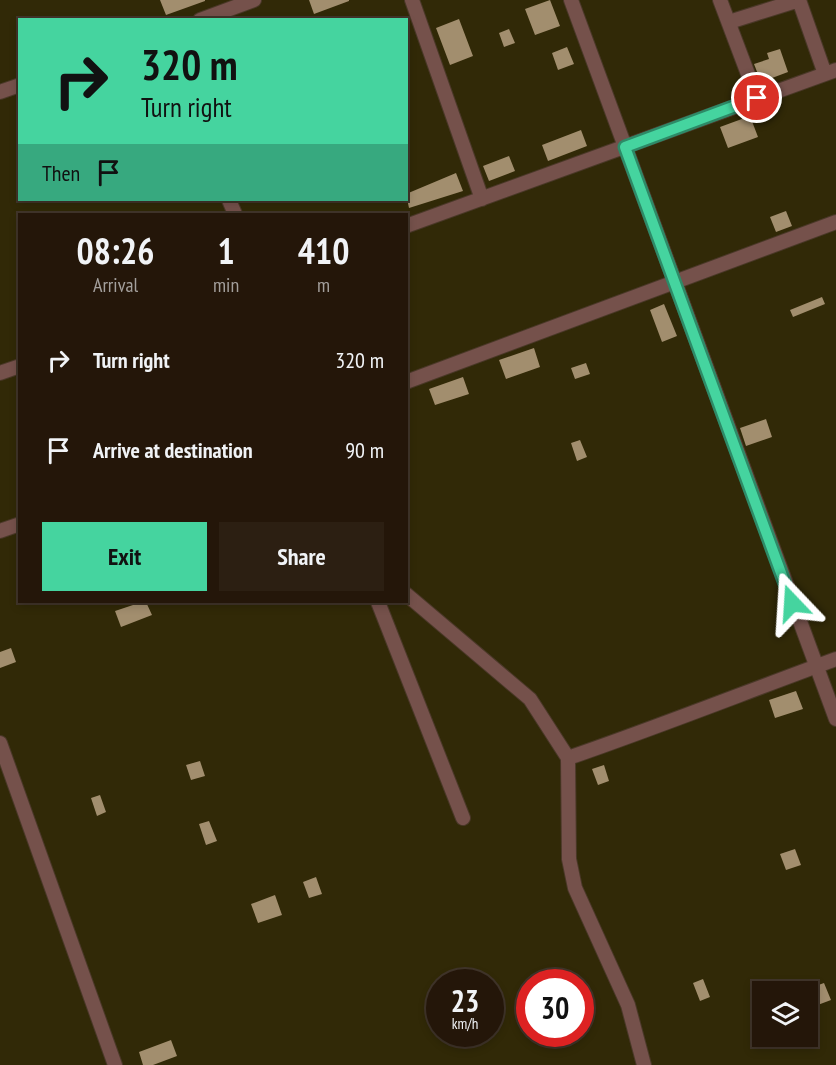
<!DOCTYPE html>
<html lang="en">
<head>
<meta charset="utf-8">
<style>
  :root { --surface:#241609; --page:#2c1f12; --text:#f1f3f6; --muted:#a39f9c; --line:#41352a; --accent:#45d49f }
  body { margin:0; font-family:"PT Sans Narrow",sans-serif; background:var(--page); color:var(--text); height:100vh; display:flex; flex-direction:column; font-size:22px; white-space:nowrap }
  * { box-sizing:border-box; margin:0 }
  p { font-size:20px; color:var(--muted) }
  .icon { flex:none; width:33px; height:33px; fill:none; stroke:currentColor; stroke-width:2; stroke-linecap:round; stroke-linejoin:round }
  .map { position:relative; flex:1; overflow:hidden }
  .drawer { position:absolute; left:18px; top:213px; width:390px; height:390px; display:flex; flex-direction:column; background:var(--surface); border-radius:0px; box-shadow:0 3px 9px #0003,0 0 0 2px var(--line) }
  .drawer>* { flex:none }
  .banner { position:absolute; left:18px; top:18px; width:390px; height:183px; border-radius:0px; box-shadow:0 3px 9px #0003,0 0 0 2px var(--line); background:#45d49f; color:#111; overflow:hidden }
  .tools { position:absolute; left:752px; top:981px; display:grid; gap:12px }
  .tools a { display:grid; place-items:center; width:66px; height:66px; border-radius:0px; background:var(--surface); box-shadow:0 3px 9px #0003,0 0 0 2px var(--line); font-size:30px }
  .speed { position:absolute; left:426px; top:969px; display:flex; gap:12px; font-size:30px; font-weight:700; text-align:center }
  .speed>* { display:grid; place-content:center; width:78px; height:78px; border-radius:50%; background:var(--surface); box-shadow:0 3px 9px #0003,0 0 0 2px var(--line); line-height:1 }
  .speed small { font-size:15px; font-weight:400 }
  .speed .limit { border:9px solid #d22; background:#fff; color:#111 }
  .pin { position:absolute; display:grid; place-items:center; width:51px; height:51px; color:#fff; margin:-26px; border:3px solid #fff; border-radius:50%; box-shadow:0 2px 6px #0007 }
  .me { position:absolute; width:66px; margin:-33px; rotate:340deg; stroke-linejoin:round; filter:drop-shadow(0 0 4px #0008) }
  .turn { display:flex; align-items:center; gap:21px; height:126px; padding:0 24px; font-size:27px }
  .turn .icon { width:78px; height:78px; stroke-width:2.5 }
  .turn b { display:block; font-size:42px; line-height:51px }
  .then { display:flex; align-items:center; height:57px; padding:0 24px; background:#0003; gap:12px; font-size:22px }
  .eta { display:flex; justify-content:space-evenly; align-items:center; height:102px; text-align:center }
  .eta b { font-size:36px; font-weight:800; line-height:42px }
  .primary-button { display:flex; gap:12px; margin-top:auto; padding:12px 24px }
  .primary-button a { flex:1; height:69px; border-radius:0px; background:var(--accent); color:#111; font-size:24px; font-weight:800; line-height:69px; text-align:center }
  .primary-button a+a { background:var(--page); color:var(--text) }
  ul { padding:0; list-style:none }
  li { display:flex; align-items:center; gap:18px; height:90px; padding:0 24px }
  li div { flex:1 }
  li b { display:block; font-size:22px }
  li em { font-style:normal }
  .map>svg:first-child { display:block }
  .sand { fill:#312907; fill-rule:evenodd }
  .building { fill:#a28e6e }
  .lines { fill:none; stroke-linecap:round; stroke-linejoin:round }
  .minor-casing { stroke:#4a3828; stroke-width:16 }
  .minor { stroke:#75514b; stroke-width:14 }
  .route-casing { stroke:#2d8a67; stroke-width:15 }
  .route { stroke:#45d49f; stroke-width:10 }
</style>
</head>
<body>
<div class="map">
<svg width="836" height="1065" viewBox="0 0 836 1065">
  <rect width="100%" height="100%" fill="#301d0c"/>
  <path class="sand" d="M 0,0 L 836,0 L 836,1065 L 0,1065 ZM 20,20 L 406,20 L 406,200 L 20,200 ZM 20,214 L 406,214 L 406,602 L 20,602 ZM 440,982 L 490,982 L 490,1034 L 440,1034 ZM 530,982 L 580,982 L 580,1034 L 530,1034 ZM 762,992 L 807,992 L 807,1036 L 762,1036 Z"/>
  <path class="building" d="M 160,0 L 205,0 L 205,1 L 166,15 Z
    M 309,0 L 349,0 L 349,1 L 314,14 Z
    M 550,0 L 560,26 L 535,35 L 525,9 Z
    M 459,19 L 473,56 L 450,65 L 436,28 Z
    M 509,29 L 515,43 L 504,47 L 499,33 Z
    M 567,47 L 574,64 L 558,70 L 552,53 Z
    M 780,49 L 788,72 L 761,82 L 754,64 L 769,59 L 767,53 Z
    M 750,116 L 758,137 L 728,148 L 720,127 Z
    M 581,130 L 587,146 L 548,161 L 542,145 Z
    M 509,156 L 515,171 L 489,181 L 483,166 Z
    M 456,173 L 463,191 L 409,208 L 406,194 Z
    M 786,211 L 792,226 L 776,232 L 770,217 Z
    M 822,297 L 825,304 L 793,317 L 790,310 Z
    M 664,304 L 677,336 L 662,342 L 650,310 Z
    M 534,348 L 540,367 L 506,379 L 499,360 Z
    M 586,363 L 590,374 L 575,379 L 571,368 Z
    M 463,377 L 469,394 L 435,405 L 429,389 Z
    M 766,419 L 772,437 L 746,446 L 740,428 Z
    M 580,440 L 587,457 L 577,461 L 571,443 Z
    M 142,602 L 146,602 L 152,615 L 121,627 L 115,611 Z
    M 11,648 L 16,662 L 0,668 L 0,652 Z
    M 796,691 L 803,709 L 775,718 L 769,700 Z
    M 200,761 L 205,776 L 191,780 L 186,765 Z
    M 604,765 L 609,781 L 598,785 L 592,769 Z
    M 100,795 L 106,812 L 97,816 L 91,798 Z
    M 209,821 L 217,841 L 206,845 L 199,824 Z
    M 795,849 L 801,865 L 786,870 L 780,854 Z
    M 316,877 L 322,894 L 309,898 L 303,882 Z
    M 275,895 L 282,915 L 258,923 L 251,904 Z
    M 703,979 L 710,997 L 700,1001 L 693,983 Z
    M 824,983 L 831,1000 L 807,1009 L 807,989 Z
    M 171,1040 L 177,1056 L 153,1065 L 143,1065 L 139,1052 Z"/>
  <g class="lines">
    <g class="minor-casing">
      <path id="minor" d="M 412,0 L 482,199
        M 571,0 L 836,719
        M 720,0 L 757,98
        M 799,0 L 825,74
        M 200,20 L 254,0
        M 729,22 L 799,0
        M 0,92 L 20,85
        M 229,200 L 235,214
        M 406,226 L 836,70
        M 0,373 L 20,366
        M 406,382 L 836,222
        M 0,531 L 20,524
        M 406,594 L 530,699 L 568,758 L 569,859 L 575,888 L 628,1005 L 644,1065
        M 378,602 L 463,818
        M 0,743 L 115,1065
        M 568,758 C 658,727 746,692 836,659"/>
    </g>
    <use href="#minor" class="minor"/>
  </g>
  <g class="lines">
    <g class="route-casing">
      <path id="route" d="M 757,98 L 625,147 L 792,603"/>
    </g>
    <use href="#route" class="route"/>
  </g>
</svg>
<div class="tools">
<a><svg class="icon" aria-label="layers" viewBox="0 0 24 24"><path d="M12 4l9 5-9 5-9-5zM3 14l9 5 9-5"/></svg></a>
</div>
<div class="speed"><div>23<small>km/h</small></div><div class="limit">30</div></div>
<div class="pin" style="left:757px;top:98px;background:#d93025"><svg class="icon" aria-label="arrive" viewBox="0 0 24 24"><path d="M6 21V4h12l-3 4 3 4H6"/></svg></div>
<svg class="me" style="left:792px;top:603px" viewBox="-20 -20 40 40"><path d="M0-17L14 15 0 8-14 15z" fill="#45d49f" stroke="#fff" stroke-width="4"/></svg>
<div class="banner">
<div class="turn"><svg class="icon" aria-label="right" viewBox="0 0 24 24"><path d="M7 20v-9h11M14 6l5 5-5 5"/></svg><div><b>320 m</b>Turn right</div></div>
<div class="then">Then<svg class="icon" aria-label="arrive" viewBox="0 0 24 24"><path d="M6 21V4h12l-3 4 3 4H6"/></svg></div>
</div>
<section class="drawer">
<div class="eta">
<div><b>08:26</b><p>Arrival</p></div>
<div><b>1</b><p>min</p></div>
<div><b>410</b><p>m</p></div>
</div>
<ul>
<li><svg class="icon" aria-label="right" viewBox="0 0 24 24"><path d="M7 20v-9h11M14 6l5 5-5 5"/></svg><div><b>Turn right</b></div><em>320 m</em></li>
<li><svg class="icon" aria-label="arrive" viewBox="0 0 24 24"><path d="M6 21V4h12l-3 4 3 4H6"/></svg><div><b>Arrive at destination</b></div><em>90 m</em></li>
</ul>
<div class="primary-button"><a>Exit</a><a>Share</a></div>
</section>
</div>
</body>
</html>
